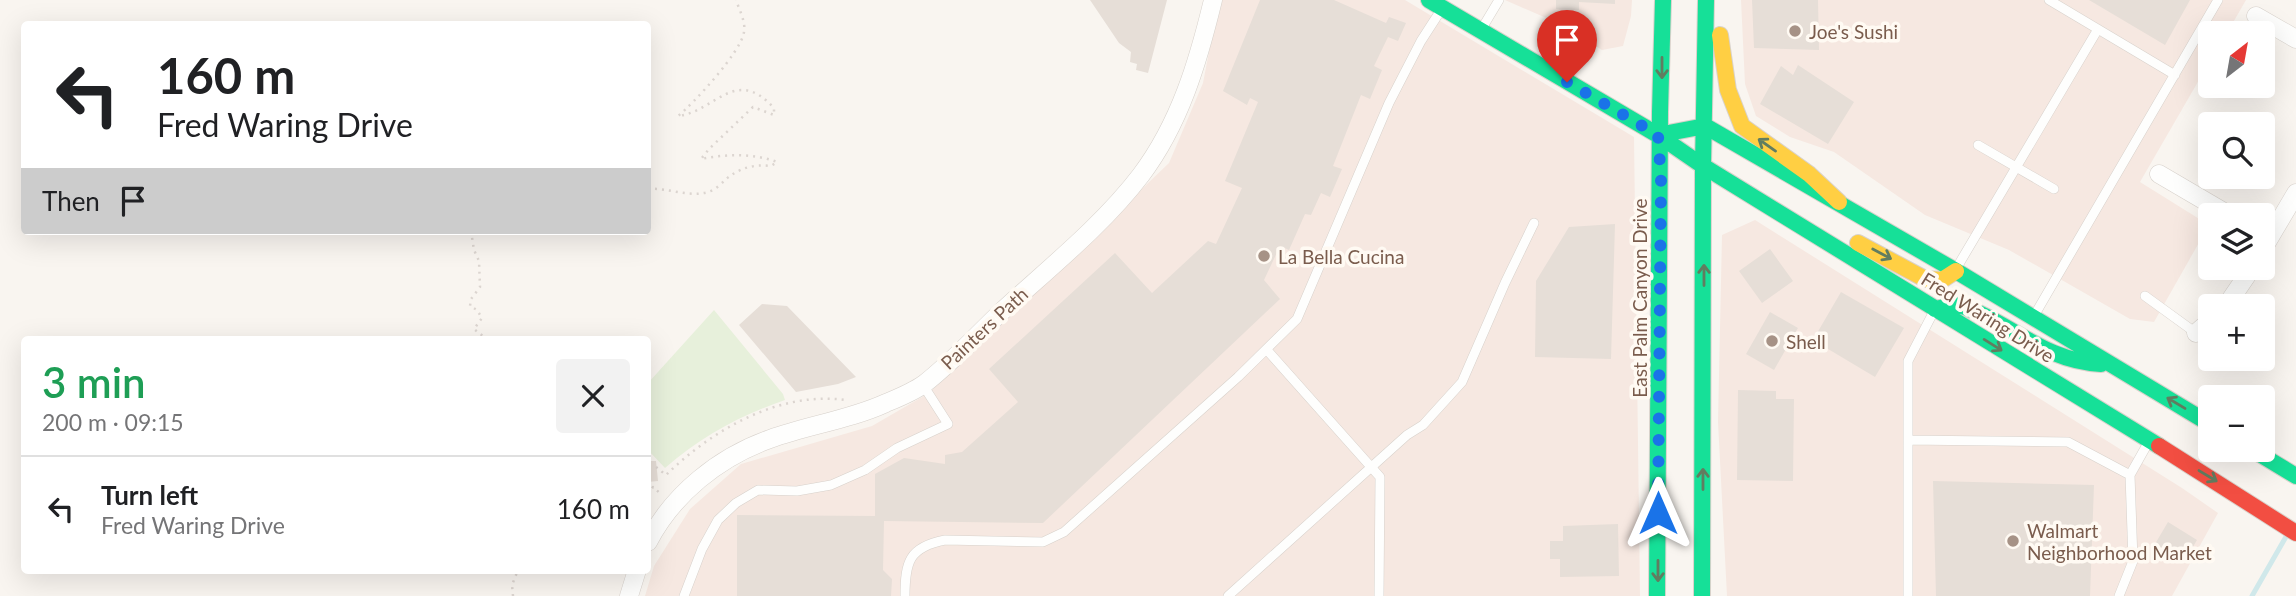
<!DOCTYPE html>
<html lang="en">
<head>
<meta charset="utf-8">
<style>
  :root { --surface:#fff; --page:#f2f2f2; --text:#202124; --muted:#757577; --line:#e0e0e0 }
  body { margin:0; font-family:Lato,sans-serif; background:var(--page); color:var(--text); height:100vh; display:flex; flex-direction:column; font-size:26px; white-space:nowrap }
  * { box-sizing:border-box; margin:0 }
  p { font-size:23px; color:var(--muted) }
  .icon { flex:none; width:38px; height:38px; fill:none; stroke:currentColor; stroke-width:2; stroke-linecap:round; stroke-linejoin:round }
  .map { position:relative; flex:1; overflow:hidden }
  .sheet { position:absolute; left:21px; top:336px; width:630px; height:238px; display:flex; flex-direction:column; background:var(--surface); border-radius:7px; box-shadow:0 7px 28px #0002 }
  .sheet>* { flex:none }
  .guide { position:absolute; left:21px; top:21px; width:630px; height:214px; border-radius:7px; box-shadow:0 7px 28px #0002; background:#fff; color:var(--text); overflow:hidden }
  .needle { width:46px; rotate:31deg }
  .controls { position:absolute; left:2198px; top:21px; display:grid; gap:14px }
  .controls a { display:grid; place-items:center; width:77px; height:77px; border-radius:7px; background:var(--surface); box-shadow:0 7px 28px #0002; font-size:35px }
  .pin { position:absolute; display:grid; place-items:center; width:60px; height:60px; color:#fff; margin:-72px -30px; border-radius:50% 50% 50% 0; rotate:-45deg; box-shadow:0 0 7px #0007 }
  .pin .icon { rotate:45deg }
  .me { position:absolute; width:77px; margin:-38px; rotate:0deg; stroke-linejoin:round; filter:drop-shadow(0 0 5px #0008) }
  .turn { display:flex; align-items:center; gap:24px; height:147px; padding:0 21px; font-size:32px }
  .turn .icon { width:91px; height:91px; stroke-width:2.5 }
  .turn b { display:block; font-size:49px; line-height:60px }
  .then { display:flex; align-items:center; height:66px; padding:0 21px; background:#0003; gap:14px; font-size:26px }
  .round { display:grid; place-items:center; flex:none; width:74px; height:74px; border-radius:7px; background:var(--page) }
  .overview { display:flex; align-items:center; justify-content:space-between; height:119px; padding:0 21px }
  h1 { font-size:42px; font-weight:600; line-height:52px; color:#1e9e55 }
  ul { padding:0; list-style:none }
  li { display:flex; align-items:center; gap:21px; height:105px; padding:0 21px; border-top:2px solid var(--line) }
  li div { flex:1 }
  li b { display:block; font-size:26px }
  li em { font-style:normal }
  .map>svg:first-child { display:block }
  .commercial { fill:#f6e8e1 }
  .green { fill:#e7f0db }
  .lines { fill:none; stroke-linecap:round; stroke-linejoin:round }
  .stream { stroke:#d0e8ea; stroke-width:5 }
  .building { fill:#e6ded7 }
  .lane-casing { stroke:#d7d1cb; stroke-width:10 }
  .street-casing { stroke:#d7d1cb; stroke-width:19 }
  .fast-casing { stroke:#d9d2cb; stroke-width:18 }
  .slow-casing { stroke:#d9d2cb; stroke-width:18 }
  .jam-casing { stroke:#d9d2cb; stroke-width:18 }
  .path { stroke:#dcd5d0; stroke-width:2.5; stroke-dasharray:2 5; stroke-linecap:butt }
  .lane { stroke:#fefefd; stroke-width:9 }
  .street { stroke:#fefefd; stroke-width:18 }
  .fast { stroke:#16e098; stroke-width:16 }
  .slow { stroke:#ffcf43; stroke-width:16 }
  .jam { stroke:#f24e42; stroke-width:16 }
  .oneway { stroke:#617d60 }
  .route { stroke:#1a73e8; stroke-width:12; stroke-dasharray:0 21.6 }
  .poi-dot { fill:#a69286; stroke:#fffaf3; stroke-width:2.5 }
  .labels { text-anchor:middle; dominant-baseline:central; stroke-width:7; stroke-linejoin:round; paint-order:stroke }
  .poi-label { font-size:19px; fill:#7a5c4d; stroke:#fffaf3; text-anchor:start }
  .street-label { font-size:19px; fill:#7a5c4d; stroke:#fffaf3 }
</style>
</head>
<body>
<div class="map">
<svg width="2296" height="596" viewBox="0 0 2296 596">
  <rect width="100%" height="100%" fill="#f9f5f0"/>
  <path class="commercial" d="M 1219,0 L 1405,0 L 1634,137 L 1640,596 L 645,596 L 654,566 L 690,509 L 741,464 L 872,426 L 929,393 L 1169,163 L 1203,83 Z
    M 1505,0 L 1632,0 L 1631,16 L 1623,46 L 1602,50 L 1560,24 Z
    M 1741,0 L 2246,0 L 2227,33 L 2210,33 L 2210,61 L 2140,182 L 2209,225 L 2154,322 L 2130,319 L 2009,250 L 1925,215 L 1834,152 L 1790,137 L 1756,116 L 1745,84 Z
    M 1755,220 L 2182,488 L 2218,513 L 2172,596 L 1727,596 L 1718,422 L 1722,235 Z"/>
  <path class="green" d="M 714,310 L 783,394 L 785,400 C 739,416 702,436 665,468 L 648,450 L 648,383 Z"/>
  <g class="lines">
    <path class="stream" d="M 2252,596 L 2287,535"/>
  </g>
  <path class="building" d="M 1090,0 L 1167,0 L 1148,73 L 1136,70 L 1137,64 L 1130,62 L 1131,52 L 1119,43 Z
    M 1260,0 L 1334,0 L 1386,23 L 1389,17 L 1406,23 L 1398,41 L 1388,37 L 1374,66 L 1382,70 L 1370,99 L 1361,95 L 1333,166 L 1342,169 L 1330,197 L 1321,193 L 1311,215 L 1305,214 L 1289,250 L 1280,246 L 1264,280 L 1280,299 L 1043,523 L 884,521 L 883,570 L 892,579 L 891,596 L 737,596 L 737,515 L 875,516 L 875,474 L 904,458 L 945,464 L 945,455 L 962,452 L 1018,402 L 989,369 L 1115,253 L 1152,293 L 1208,241 L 1216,244 L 1242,188 L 1225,181 L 1258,102 L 1250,98 L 1247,105 L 1223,91 Z
    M 1556,0 L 1615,0 L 1615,4 L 1579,2 L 1579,10 L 1556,9 Z
    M 1752,0 L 1818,0 L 1819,50 L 1754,48 Z
    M 2089,0 L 2190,0 L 2165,45 Z
    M 1798,65 L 1854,102 L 1828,144 L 1760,104 L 1781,66 L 1793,75 Z
    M 1615,224 L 1611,359 L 1535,357 L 1536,281 L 1569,227 Z
    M 1770,249 L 1793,281 L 1762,303 L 1739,271 Z
    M 1841,292 L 1904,328 L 1875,377 L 1813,340 Z
    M 762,304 L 787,306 L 856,377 L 838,384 L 796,392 L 739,325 Z
    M 1770,312 L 1798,328 L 1774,370 L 1746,354 Z
    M 1738,390 L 1776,391 L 1776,399 L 1794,399 L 1793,481 L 1737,480 Z
    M 648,461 L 656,461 L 658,481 L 648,482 Z
    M 1933,481 L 2094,485 L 2090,596 L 1936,596 Z
    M 2168,522 L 2197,540 L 2184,562 L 2155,544 Z
    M 1618,524 L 1619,576 L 1560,577 L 1560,559 L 1550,559 L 1550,541 L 1563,541 L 1563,526 Z"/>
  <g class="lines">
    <g class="lane-casing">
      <path id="lane" d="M 2049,0 L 2175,75
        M 1481,30 L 1499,0
        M 1978,145 L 2054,189
        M 1956,269 L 2098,29
        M 2145,296 L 2196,333
        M 2034,316 L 2218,0
        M 1267,350 L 1380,477 L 1379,596
        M 1908,440 L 2068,442 L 2130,475 L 2133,561 L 2119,596
        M 2130,475 L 2148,443
        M 684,596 L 702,549 L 718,520 L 736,503 L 758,490 L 797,491 L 831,485 L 865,470 L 897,448 L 948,424 L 923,385
        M 905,596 C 905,562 909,547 945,540 L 1043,542 L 1064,532 L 1238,377 L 1297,319 L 1389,103 L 1421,41 L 1441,10
        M 1228,596 L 1407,435 L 1423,425 L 1462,382 L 1505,283 L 1534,223
        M 1908,596 L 1908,361 L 1934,311"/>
    </g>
    <g class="street-casing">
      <path id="street" d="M 2256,16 L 2296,39
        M 2159,174 L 2229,215
        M 2263,249 L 2296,193
        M 2226,306 L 2252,268
        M 2196,333 L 2210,321
        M 648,542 C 673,494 719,457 770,439 C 808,425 849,420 886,403 C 898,398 913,392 924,384 C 951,363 976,336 1001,312 C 1048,269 1103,225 1141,175 C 1180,123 1198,62 1213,0
        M 629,596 L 637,570"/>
    </g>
    <g class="fast-casing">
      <path id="fast" d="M 1429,0 L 1658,135 L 1703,166 L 2159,446
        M 1658,135 L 1705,126 L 1956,271 L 2210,424
        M 1935,309 L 1954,305 L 1965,307 C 2014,326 2045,361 2101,364
        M 2253,450 L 2296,476
        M 1657,596 L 1660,112 L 1663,0
        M 1702,596 L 1703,166 L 1706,0"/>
    </g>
    <g class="slow-casing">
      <path id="slow" d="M 1720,35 L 1728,90 L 1742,126 L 1809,174 L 1839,202
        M 1858,243 L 1925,279 L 1942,280 L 1956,271"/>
    </g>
    <g class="jam-casing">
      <path id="jam" d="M 2159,446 L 2296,533"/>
    </g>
    <path class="path" d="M 648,189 C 669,187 693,200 713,190 C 717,188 722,183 725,180 C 739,168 753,164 771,166 L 777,162 C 753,153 726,154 701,159 L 709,149 L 753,107 L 774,115 L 774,108 C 735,65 715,112 678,116 C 694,103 741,52 744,32 C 746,22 739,9 736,0
      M 471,231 L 474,250 L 479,261 L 480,287 L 471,299 L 470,306 L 477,310 L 482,318 L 474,329 L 488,340
      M 656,467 L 666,475 C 712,430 779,391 845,400
      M 648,494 L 653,487 L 662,495
      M 513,596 L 512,585 L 518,570"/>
    <use href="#lane" class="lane"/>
    <use href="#street" class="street"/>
    <use href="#fast" class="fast"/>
    <use href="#slow" class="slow"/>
    <use href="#jam" class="jam"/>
  </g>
  <defs><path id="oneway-shaft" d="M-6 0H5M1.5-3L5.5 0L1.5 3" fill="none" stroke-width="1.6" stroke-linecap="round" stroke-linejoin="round" transform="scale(1.75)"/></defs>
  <g class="oneway">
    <use href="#oneway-shaft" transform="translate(1662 68) rotate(90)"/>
    <use href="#oneway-shaft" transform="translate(1767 145) rotate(-145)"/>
    <use href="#oneway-shaft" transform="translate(1882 254) rotate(28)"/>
    <use href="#oneway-shaft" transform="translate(1704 275) rotate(-90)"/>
    <use href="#oneway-shaft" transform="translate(1993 345) rotate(32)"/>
    <use href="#oneway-shaft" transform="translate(2176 403) rotate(-149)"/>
    <use href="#oneway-shaft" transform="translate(2208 476) rotate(31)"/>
    <use href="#oneway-shaft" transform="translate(1703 479) rotate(-90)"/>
    <use href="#oneway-shaft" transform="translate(1658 571) rotate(90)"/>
  </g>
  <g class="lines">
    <path class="route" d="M 1567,82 L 1658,135 L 1661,178 L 1658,513"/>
  </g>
  <g class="poi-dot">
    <circle cx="1795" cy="31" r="7"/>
    <circle cx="1264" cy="256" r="7"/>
    <circle cx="1772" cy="341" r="7"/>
    <circle cx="2013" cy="541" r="7"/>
  </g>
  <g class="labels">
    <g class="poi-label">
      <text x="1809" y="31">Joe's Sushi</text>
      <text x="1278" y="256">La Bella Cucina</text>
      <text x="1786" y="341">Shell</text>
      <text x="2027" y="530">Walmart<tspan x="2027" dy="22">Neighborhood Market</tspan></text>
    </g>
    <g class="street-label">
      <text transform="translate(1639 298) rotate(-90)">East Palm Canyon Drive</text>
      <text transform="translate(1988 317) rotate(32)">Fred Waring Drive</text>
      <text transform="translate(984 328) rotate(-43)">Painters Path</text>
    </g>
  </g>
</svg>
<div class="controls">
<a><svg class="needle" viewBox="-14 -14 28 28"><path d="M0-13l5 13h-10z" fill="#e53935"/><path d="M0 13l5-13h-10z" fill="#757577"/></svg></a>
<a><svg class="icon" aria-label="search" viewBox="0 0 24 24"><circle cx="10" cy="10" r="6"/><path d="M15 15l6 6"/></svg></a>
<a><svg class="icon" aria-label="layers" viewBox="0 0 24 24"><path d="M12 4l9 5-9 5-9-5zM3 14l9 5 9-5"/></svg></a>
<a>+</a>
<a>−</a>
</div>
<div class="pin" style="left:1567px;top:82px;background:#d93025"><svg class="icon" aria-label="arrive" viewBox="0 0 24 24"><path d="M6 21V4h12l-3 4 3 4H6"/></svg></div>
<svg class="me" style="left:1658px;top:513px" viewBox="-20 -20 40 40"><path d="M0-17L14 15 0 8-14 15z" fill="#1a73e8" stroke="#fff" stroke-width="4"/></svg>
<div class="guide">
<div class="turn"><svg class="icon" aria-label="left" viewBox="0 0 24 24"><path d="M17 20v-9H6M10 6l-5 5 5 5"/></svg><div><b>160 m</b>Fred Waring Drive</div></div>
<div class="then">Then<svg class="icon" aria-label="arrive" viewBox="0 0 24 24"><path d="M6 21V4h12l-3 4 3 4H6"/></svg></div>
</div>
<section class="sheet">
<div class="overview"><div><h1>3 min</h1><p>200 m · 09:15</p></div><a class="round"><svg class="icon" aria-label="close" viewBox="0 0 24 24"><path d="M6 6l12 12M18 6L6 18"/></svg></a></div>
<ul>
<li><svg class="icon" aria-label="left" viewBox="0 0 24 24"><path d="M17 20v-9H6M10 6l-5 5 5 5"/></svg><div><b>Turn left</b><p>Fred Waring Drive</p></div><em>160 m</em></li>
</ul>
</section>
</div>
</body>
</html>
